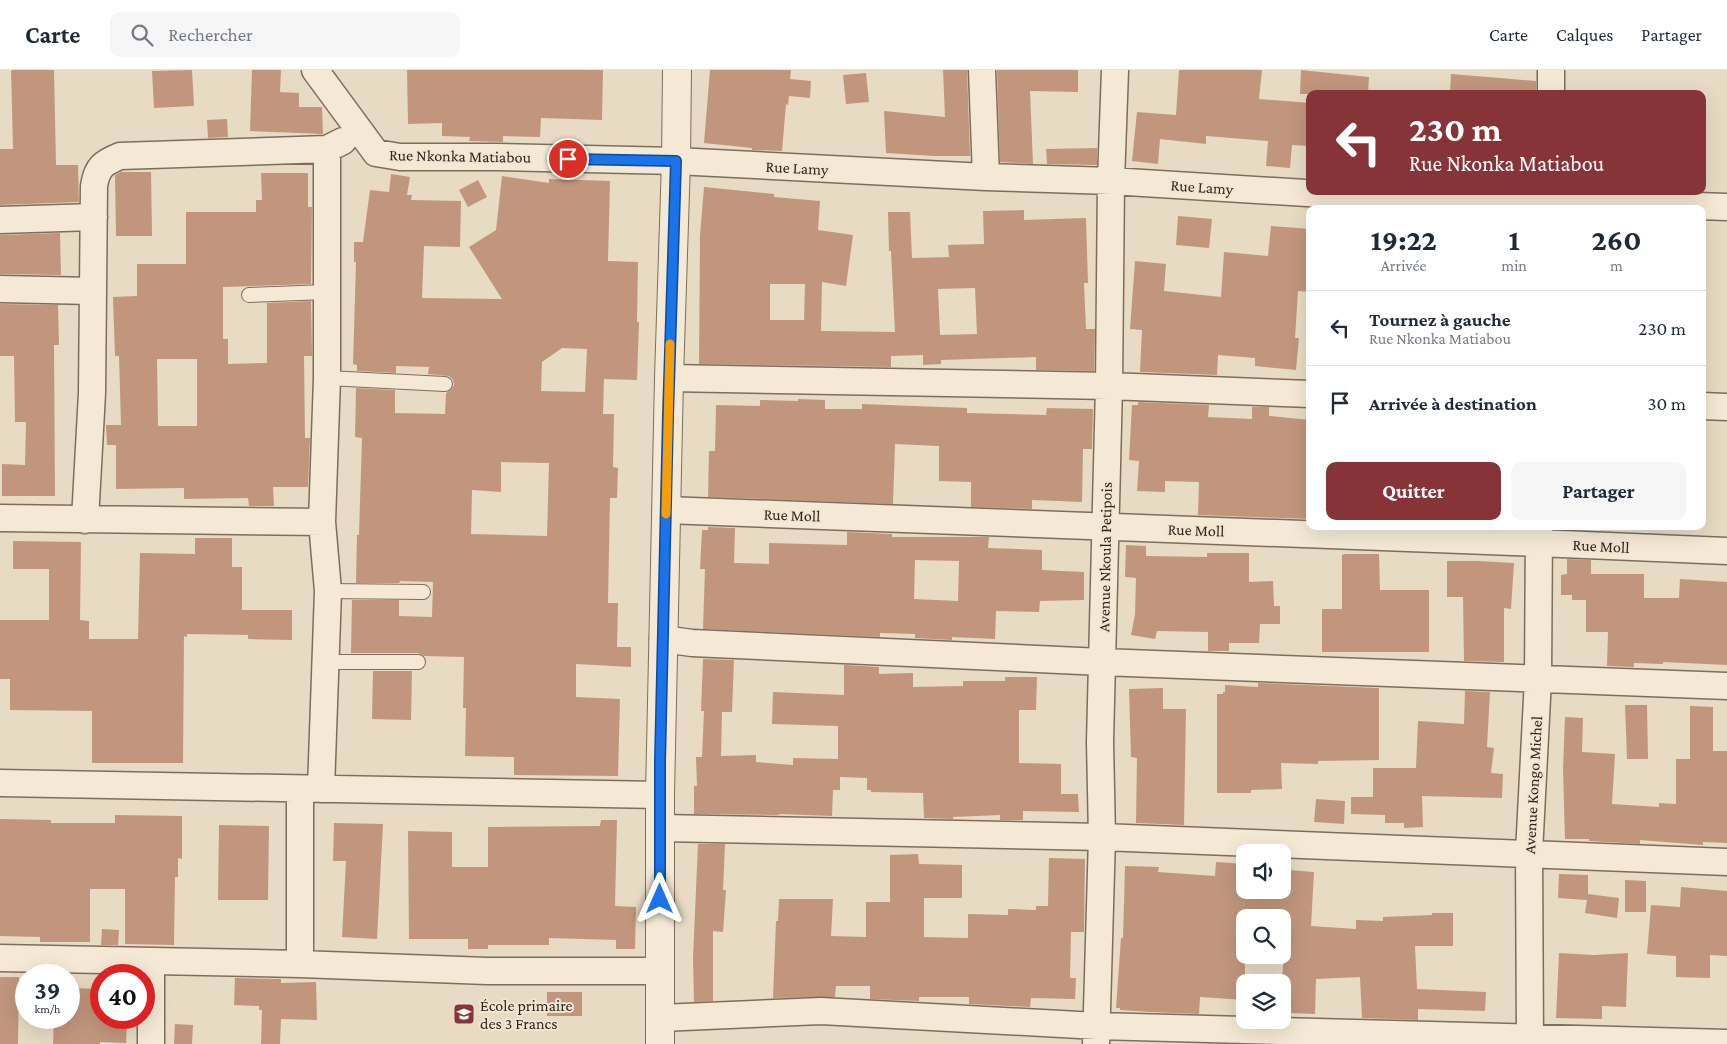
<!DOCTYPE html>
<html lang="fr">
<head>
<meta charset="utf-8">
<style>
  :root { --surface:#fff; --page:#f6f6f7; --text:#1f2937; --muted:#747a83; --line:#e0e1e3; --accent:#863438 }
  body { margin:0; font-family:"Crimson Pro",serif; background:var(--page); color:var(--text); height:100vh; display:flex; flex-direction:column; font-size:19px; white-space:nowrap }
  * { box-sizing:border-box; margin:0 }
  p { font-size:16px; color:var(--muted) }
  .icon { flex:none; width:28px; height:28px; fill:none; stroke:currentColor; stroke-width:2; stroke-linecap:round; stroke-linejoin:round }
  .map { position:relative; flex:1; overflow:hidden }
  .details { position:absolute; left:1306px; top:135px; width:400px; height:325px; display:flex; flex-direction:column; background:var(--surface); border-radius:10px; box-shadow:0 5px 20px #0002 }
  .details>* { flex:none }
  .guide { position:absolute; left:1306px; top:20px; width:400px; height:105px; border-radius:10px; box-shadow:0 5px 20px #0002; background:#863438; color:#fff; overflow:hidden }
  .buttons { position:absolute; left:1236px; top:774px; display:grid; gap:10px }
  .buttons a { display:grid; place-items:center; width:55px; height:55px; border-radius:10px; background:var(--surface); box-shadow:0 5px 20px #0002; font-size:25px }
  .speed { position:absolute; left:15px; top:894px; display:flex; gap:10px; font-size:25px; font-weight:700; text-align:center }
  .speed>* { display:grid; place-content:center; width:65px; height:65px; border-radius:50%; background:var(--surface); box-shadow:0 5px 20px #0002; line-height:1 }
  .speed small { font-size:12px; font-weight:400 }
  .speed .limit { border:8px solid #d22; background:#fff; color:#111 }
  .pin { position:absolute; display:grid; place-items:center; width:42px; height:42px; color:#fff; margin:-21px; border:2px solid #fff; border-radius:50%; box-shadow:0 1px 5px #0007 }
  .me { position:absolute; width:55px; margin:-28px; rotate:0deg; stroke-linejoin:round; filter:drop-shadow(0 0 4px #0008) }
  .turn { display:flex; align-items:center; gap:18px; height:105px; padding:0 20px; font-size:22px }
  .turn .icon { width:65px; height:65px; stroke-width:2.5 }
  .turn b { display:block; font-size:35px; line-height:42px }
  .eta { display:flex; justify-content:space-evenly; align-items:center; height:85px; text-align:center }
  .eta b { font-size:30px; font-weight:700; line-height:35px }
  .cta { display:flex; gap:10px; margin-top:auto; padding:10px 20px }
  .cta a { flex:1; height:58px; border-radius:10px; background:var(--accent); color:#fff; font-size:20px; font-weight:700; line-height:58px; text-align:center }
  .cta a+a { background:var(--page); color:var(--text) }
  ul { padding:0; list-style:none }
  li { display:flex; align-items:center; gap:15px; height:75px; padding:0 20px; border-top:1px solid var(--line) }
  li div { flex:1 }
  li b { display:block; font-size:19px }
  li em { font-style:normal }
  header { display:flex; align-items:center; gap:30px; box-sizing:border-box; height:70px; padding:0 25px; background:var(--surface); border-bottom:1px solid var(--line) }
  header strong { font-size:24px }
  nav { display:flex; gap:28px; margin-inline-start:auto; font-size:18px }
  .search { width:350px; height:45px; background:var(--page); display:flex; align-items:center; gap:12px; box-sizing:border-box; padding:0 18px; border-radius:10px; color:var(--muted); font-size:19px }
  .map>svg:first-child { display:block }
  .building { fill:#c1967d; fill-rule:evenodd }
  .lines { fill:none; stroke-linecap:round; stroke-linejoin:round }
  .service-casing { stroke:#7f6d5c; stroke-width:16 }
  .minor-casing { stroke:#7f6d5c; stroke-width:29 }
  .tertiary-casing { stroke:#7f6d5c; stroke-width:30 }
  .service { stroke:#f3e9d5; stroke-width:14 }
  .minor { stroke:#f3e9d5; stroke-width:26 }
  .tertiary { stroke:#f3e9d5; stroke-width:28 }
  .route-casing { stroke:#114b97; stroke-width:12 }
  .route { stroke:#1a73e8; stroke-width:9 }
  .slow { stroke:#f59e0b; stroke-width:9 }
  .labels { text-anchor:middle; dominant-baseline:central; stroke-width:4; stroke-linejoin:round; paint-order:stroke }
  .street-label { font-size:16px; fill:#31261e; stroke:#f0e6d1 }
  .poi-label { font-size:16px; fill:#31261e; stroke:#f0e6d1; text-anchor:start }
</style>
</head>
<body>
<header>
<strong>Carte</strong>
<div class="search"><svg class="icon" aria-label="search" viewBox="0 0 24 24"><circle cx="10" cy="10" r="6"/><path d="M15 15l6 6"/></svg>Rechercher</div>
<nav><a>Carte</a><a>Calques</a><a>Partager</a></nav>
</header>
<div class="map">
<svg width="1727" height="974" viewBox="0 0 1727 974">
  <rect width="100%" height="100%" fill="#e7dbc3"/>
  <path class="building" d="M 11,0 L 54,0 L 56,95 L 78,95 L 79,132 L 0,135 L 0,79 L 13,79 Z
    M 192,0 L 194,36 L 154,38 L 152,1 Z
    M 252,0 L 281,0 L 280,22 L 299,23 L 299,37 L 322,37 L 323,64 L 250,61 Z
    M 407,0 L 603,0 L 602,50 L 541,48 L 540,67 L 503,66 L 503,72 L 469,71 L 470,67 L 442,66 L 442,53 L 408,54 Z
    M 710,0 L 791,0 L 790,9 L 811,11 L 810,28 L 789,26 L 788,35 L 786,34 L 782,81 L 752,80 L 752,78 L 704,73 Z
    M 943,0 L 967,0 L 970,86 L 934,86 L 886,83 L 884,41 L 945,47 Z
    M 997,0 L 1078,0 L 1078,22 L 1030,21 L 1033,94 L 1000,92 Z
    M 1179,0 L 1262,0 L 1259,29 L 1310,33 L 1310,76 L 1292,75 L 1290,98 L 1266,96 L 1268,71 L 1206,66 L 1206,74 L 1160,69 L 1158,94 L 1132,91 L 1137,42 L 1176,45 Z
    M 1301,0 L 1369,7 L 1368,24 L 1300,24 Z
    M 866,3 L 869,32 L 846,34 L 843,5 Z
    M 1451,4 L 1536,11 L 1536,24 L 1450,24 Z
    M 227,49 L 228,67 L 208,68 L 207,50 Z
    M 1097,78 L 1097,95 L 1047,94 L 1046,79 Z
    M 121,102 L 151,102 L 152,166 L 116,166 L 115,105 Z
    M 261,103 L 308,103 L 308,137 L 312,137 L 311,214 L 223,217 L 223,269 L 228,269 L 228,294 L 267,293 L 267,233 L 311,231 L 312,286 L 304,286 L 305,368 L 310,368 L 308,417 L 273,417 L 274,436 L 249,436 L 248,428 L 184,429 L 184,418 L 116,419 L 116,375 L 107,375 L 106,355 L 121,355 L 119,286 L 115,286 L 113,227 L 137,226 L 137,194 L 186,194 L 186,142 L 256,142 L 256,130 L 262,130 ZM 157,289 L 197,289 L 197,356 L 158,356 Z
    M 391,104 L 410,107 L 407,125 L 412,125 L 411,130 L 461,131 L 460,177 L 424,176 L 422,228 L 502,229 L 469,177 L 496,160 L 502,106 L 549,113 L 549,109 L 610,111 L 608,191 L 638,192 L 637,252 L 639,252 L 637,310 L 604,309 L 603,344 L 614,344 L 613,397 L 618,398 L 617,428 L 610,428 L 608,533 L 618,533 L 617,577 L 631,577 L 631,597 L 576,594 L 576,627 L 620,629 L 618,706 L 514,705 L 514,687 L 465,686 L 466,638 L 463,638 L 464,587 L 424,586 L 418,583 L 351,583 L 352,530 L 399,530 L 399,546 L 432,547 L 433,512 L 400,511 L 399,513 L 356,513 L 357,465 L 359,465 L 362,368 L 355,367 L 356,318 L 395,320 L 395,343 L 445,344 L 446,323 L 452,319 L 454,315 L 453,310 L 449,306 L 428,304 L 429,297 L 396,296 L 396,303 L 357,301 L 357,295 L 353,294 L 356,192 L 354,192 L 354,172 L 363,172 L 370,120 L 389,122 ZM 562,278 L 587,279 L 585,322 L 541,321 L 542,292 ZM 501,392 L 549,393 L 547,466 L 471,464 L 472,420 L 501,422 Z
    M 478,110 L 487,127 L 468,137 L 459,120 Z
    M 704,117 L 774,124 L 774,127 L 820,131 L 818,160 L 853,165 L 846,216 L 822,212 L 821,261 L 895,262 L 891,181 L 889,181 L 888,142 L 910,142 L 912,188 L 949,187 L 948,175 L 984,174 L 983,141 L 1024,140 L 1024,150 L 1086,148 L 1088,213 L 1084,213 L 1086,259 L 1095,259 L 1094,301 L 1036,300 L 1036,287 L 941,290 L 941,294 L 923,295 L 923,285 L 891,286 L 891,297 L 699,294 L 700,165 ZM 770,214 L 805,214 L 804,250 L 770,250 ZM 975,218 L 977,264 L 940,265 L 938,219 Z
    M 1178,146 L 1212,149 L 1209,178 L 1176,175 Z
    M 1271,156 L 1310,159 L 1310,222 L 1298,221 L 1295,268 L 1299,268 L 1296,300 L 1255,296 L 1255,288 L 1218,285 L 1217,305 L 1140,302 L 1142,260 L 1130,259 L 1135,191 L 1166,194 L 1164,221 L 1221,227 L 1224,182 L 1268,186 Z
    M 60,163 L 61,205 L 0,204 L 0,165 Z
    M 0,234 L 58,235 L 59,275 L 54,275 L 55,426 L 2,426 L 2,394 L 25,395 L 26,352 L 15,352 L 14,286 L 0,286 Z
    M 798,329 L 825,330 L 825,339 L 862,339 L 862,334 L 967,338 L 967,343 L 1046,345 L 1047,338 L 1093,339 L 1092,379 L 1083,379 L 1082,432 L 1032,430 L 1032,439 L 971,437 L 971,412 L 939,411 L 939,376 L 895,374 L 893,434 L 708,427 L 709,381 L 715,381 L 716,335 L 760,336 L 760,330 L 798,331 Z
    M 1138,332 L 1209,335 L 1208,347 L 1252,349 L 1252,337 L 1269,337 L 1269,346 L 1310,350 L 1310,449 L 1198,445 L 1199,412 L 1165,411 L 1165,422 L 1137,421 L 1139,391 L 1129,390 L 1132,335 L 1138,335 Z
    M 708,457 L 735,458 L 734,493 L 769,494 L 769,473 L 847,475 L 847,462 L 892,464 L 892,467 L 989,467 L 988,478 L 1042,480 L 1042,500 L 1084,502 L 1084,530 L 1040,531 L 1039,542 L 996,541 L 995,569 L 952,567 L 952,570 L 915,568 L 915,564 L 880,563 L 880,567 L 703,559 L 705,499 L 700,499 L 702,460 L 708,460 ZM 915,490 L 959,491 L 958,531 L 914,529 Z
    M 195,468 L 232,468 L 232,497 L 242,497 L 242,540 L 292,540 L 292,570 L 248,569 L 248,565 L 187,564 L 187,567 L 184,566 L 183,693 L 92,693 L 92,641 L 10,640 L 10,609 L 0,609 L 0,550 L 49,550 L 49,499 L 13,499 L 13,471 L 81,472 L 80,550 L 89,551 L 89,569 L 138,569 L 140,483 L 195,484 Z
    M 1126,475 L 1146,476 L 1146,486 L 1207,487 L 1207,483 L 1249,483 L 1249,512 L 1273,511 L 1274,536 L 1280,536 L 1280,554 L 1260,554 L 1259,573 L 1229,573 L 1229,581 L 1208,581 L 1208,562 L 1157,561 L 1155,569 L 1131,565 L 1135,545 L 1136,508 L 1125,507 Z
    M 1344,484 L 1379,484 L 1380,520 L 1429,520 L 1429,582 L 1322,582 L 1322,539 L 1342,539 L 1342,485 Z
    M 1567,489 L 1591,490 L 1591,504 L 1644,504 L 1644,528 L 1679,528 L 1680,509 L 1727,512 L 1727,595 L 1663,592 L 1663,594 L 1634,593 L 1634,597 L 1607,596 L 1608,562 L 1586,562 L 1586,530 L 1572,530 L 1572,525 L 1561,525 L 1561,505 L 1567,504 Z
    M 1447,491 L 1478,491 L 1514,493 L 1511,539 L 1504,538 L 1504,592 L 1464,591 L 1463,527 L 1447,527 Z
    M 703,589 L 734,590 L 732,642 L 722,642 L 721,686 L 756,685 L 756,692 L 793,695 L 793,688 L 838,689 L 838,656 L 772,654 L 773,622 L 844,625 L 844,595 L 879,597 L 879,604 L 913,603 L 913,617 L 963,616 L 963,611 L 1005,611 L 1005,607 L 1037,607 L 1036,640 L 1019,640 L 1019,693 L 1061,694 L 1061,724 L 1078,724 L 1079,742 L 1023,741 L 1023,750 L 1000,750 L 1000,745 L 953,747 L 953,749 L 924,748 L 923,723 L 871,722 L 871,720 L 867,720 L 867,708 L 840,707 L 840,720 L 833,720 L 832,746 L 779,744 L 779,745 L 694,744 L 694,716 L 697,716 L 696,687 L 702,687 L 704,641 L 701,641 Z
    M 373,601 L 412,601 L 411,650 L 372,649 Z
    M 1258,613 L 1379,618 L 1379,690 L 1318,691 L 1318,694 L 1281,693 L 1282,719 L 1251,720 L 1251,723 L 1217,723 L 1217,624 L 1223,624 L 1223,622 L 1225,622 L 1225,615 L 1258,617 Z
    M 1163,618 L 1163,639 L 1186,639 L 1184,755 L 1136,753 L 1137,688 L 1131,687 L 1129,619 Z
    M 1465,621 L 1490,622 L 1487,677 L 1494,678 L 1491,703 L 1503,704 L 1502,728 L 1422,726 L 1423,757 L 1404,758 L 1404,753 L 1385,753 L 1385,745 L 1351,744 L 1351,727 L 1373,727 L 1373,698 L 1416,698 L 1418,651 L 1464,654 Z
    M 1625,635 L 1647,635 L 1648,689 L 1627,689 Z
    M 1690,636 L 1713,637 L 1713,681 L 1727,681 L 1727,773 L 1703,772 L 1703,775 L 1640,770 L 1640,774 L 1589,771 L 1589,769 L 1565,769 L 1563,700 L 1565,647 L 1583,648 L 1582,682 L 1615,684 L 1612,734 L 1659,737 L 1659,733 L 1676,734 L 1676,689 L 1690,689 Z
    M 1316,729 L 1345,731 L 1344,754 L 1314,752 Z
    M 115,745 L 182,746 L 182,789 L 178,788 L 178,807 L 175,807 L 174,875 L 125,874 L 125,819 L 90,819 L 90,872 L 40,872 L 40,867 L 0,866 L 0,749 L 51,750 L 51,753 L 115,753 Z
    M 601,750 L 617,750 L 615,836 L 636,837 L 635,879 L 616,879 L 616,870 L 549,868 L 549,875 L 488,875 L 488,879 L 468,879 L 468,869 L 409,869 L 408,761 L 452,762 L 452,797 L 488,797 L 488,757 L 600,756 Z
    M 334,753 L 383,754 L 377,869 L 342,867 L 346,791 L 333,791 Z
    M 219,755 L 269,756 L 268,830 L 218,830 Z
    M 698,774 L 725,774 L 723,820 L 726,820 L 723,862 L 713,861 L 713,931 L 694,932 L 693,888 Z
    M 918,784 L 919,794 L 962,795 L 962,828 L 924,828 L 924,867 L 968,868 L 968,844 L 1008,845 L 1008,839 L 1036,840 L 1036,836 L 1048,836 L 1049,788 L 1085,789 L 1084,862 L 1071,862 L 1070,908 L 1076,908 L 1075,929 L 1031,928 L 1030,937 L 969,934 L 969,927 L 919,927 L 919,931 L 870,929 L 870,916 L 836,916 L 835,927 L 773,928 L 776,851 L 778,851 L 779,829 L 833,829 L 831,866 L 866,867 L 866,832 L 890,832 L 890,785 Z
    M 1216,792 L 1245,794 L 1243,823 L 1287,825 L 1289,800 L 1314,802 L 1311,856 L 1356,859 L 1356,850 L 1383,851 L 1383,847 L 1432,845 L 1432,843 L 1453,843 L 1453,876 L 1415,876 L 1417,919 L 1486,922 L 1485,941 L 1418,939 L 1418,950 L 1362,948 L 1360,907 L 1316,909 L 1315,944 L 1290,943 L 1290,925 L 1285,925 L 1284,912 L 1282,912 L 1286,848 L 1245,848 L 1245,930 L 1200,927 L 1199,944 L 1150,942 L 1120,940 L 1120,938 L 1116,938 L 1121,868 L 1123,868 L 1125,796 L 1159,797 L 1158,802 L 1215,806 Z
    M 1559,804 L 1588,805 L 1588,824 L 1619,828 L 1617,848 L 1585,843 L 1587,830 L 1558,828 Z
    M 1625,810 L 1646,811 L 1646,842 L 1625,842 Z
    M 1681,817 L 1727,821 L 1727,886 L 1710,885 L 1710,908 L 1676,907 L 1676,886 L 1647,884 L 1651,835 L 1680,837 Z
    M 102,859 L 119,860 L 118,875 L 101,875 Z
    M 1559,883 L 1594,885 L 1628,883 L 1626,937 L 1602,936 L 1602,949 L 1556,948 Z
    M 0,907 L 19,907 L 18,974 L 0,974 Z
    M 235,908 L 281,909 L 281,913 L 316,912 L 317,950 L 281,949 L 280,974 L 261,974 L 262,940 L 259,940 L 259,936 L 234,935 Z
    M 69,918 L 100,919 L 99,948 L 127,948 L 126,973 L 100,972 L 100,974 L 53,974 L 54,948 L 69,948 Z
    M 547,922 L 582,922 L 582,946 L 547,946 Z
    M 175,954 L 193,955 L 192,974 L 174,974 Z"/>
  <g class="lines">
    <g class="service-casing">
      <path id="service" d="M 249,225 L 327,222
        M 327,308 L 445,314
        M 328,521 L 423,522
        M 326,592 L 418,592"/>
    </g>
    <g class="minor-casing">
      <path id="minor" d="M 315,0 L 376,83 L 400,87 L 496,87 L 676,91 L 986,107 L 1111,111 L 1419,130 L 1549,131 L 1727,137
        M 982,0 L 986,107
        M 1551,24 L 1551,0
        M 0,150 L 94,147
        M 1,219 L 92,221
        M 669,308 L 1109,316 L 1310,324
        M 1702,336 L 1727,337
        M 666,440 L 1538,473 L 1727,481
        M 0,448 L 322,452
        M 85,450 L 92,323 L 94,116 C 97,97 103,93 120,86 L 327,79 L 343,71
        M 663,569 L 692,573 L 1102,592 L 1727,616
        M 0,713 L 660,725
        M 321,719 L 328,521 L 322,452 L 327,308 L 327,79
        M 660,758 L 1102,767 L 1727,792
        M 0,888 L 300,894 L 487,901 L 660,901
        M 151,891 L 151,974
        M 300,894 L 300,719
        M 661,948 L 821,941 L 1097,956 L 1727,973
        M 1096,974 L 1102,767 L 1100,672 L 1109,316 L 1111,111 L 1115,0
        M 1530,974 L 1529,783 L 1538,609 L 1539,456"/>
    </g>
    <g class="tertiary-casing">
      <path id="tertiary" d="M 660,974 L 660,725 L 669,308 L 676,91 L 677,0"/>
    </g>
    <use href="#service" class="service"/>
    <use href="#minor" class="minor"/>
    <use href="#tertiary" class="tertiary"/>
  </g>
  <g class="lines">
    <g class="route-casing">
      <path id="route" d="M 568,89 L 676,91 L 668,346 L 660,692 L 660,829"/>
    </g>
    <use href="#route" class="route"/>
    <path class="slow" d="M 666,444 L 670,274"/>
  </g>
  <defs>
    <g id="school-square" transform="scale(1.125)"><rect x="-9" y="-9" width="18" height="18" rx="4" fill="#863438" stroke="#f0e6d1"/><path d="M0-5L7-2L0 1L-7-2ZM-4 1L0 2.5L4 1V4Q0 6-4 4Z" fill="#fff"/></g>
  </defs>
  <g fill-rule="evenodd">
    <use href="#school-square" x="464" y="944"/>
  </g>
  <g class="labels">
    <g class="street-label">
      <text transform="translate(460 86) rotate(1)">Rue Nkonka Matiabou</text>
      <text transform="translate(797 98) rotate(3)">Rue Lamy</text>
      <text transform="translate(1202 117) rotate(4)">Rue Lamy</text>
      <text transform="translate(792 445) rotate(2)">Rue Moll</text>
      <text transform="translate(1196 460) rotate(2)">Rue Moll</text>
      <text transform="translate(1601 476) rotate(3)">Rue Moll</text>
      <text transform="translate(1105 487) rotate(-89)">Avenue Nkoula Petipois</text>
      <text transform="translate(1533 715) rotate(-87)">Avenue Kongo Michel</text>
    </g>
    <g class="poi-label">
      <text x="480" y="935">École primaire<tspan x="480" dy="18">des 3 Francs</tspan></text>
    </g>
  </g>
</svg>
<div class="buttons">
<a><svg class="icon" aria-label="sound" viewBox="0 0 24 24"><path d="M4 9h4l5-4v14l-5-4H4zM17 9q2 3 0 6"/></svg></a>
<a><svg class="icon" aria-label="search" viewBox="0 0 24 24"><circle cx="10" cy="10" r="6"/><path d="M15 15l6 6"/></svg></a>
<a><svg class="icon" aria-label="layers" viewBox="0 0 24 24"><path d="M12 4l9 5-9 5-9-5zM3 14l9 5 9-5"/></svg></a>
</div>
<div class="speed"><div>39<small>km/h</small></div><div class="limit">40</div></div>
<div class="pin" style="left:568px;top:89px;background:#d93025"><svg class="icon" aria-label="arrive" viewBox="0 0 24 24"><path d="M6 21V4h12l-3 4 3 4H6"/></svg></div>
<svg class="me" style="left:660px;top:829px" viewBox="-20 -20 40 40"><path d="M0-17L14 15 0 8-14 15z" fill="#1a73e8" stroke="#fff" stroke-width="4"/></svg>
<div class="guide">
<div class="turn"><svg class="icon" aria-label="left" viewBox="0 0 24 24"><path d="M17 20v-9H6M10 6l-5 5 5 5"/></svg><div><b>230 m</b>Rue Nkonka Matiabou</div></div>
</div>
<section class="details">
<div class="eta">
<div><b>19:22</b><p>Arrivée</p></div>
<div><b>1</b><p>min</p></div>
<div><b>260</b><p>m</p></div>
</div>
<ul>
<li><svg class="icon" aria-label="left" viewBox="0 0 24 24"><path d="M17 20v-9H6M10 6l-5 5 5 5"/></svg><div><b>Tournez à gauche</b><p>Rue Nkonka Matiabou</p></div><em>230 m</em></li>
<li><svg class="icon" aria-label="arrive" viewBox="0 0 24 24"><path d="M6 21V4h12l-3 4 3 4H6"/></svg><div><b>Arrivée à destination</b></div><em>30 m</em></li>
</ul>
<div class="cta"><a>Quitter</a><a>Partager</a></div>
</section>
</div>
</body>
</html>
